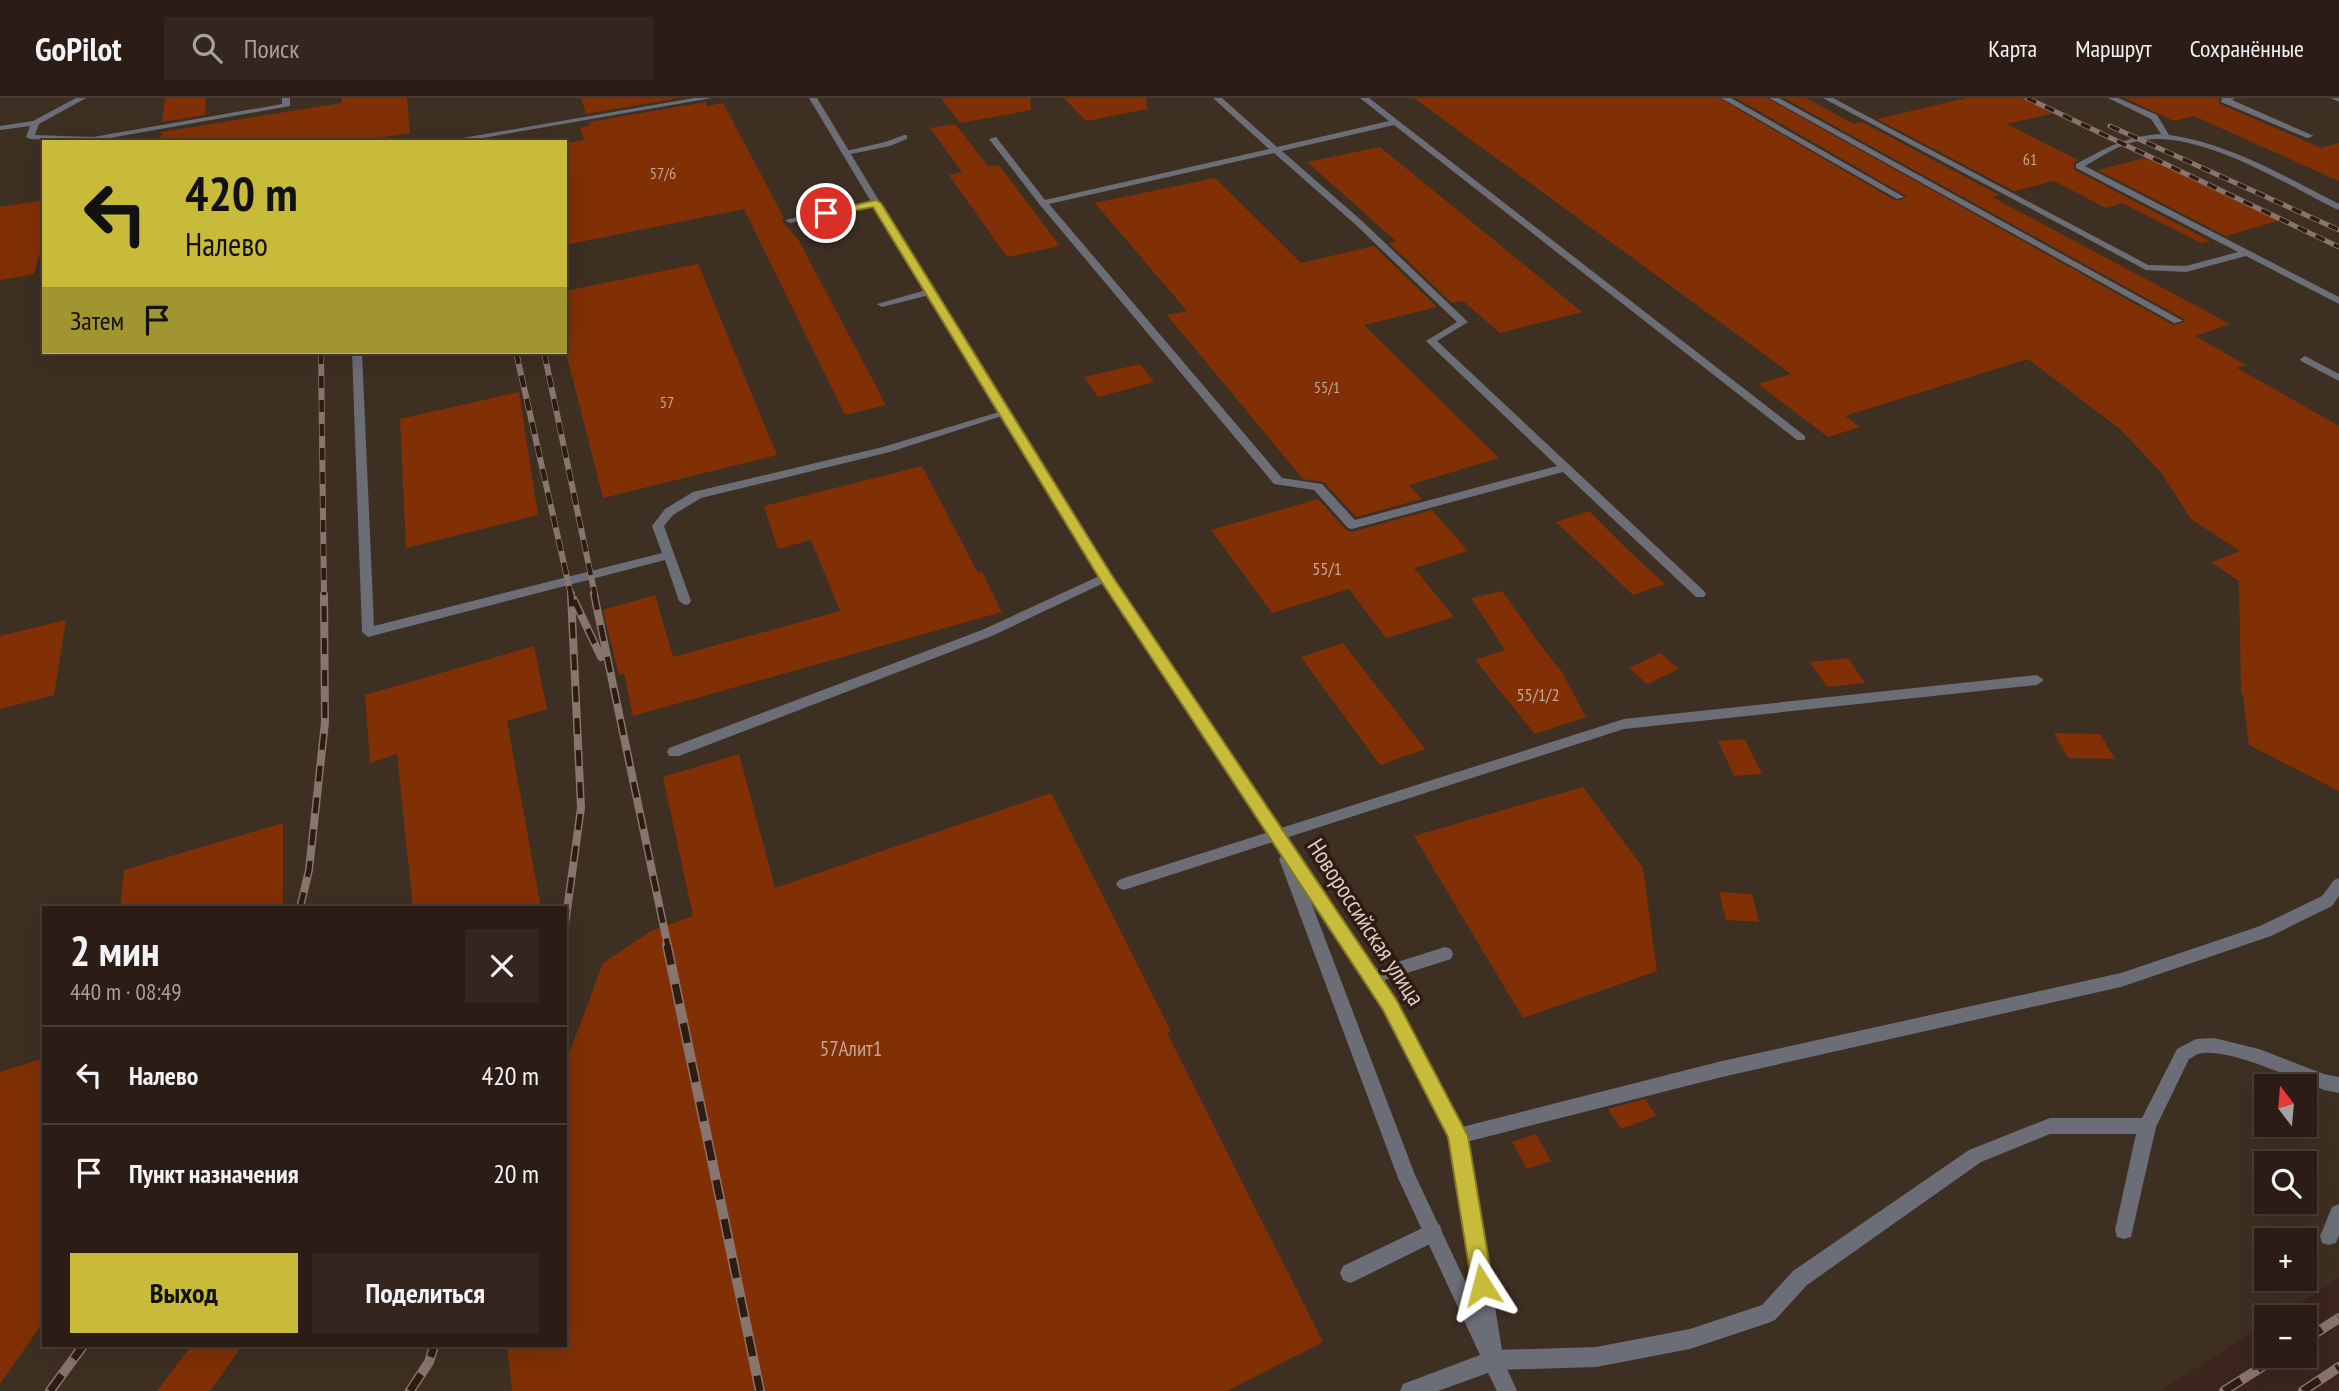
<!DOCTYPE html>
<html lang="ru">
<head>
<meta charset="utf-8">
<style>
  :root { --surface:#2c1c16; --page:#34251f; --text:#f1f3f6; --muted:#a6a1a1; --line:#483a35; --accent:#c9bb3a }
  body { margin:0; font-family:"PT Sans Narrow",sans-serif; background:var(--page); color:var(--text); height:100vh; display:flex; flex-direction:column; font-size:26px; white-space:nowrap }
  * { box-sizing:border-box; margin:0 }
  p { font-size:23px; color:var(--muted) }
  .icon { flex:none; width:38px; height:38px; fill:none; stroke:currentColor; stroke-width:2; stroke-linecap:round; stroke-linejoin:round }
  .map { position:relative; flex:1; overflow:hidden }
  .drawer { position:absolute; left:42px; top:808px; width:525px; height:441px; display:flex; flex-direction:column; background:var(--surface); border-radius:0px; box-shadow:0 7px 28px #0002,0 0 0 2px var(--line) }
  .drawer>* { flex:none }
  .guide { position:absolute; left:42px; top:42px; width:525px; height:214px; border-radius:0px; box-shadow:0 7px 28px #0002,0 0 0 2px var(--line); background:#c9bb3a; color:#111; overflow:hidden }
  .needle { width:46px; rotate:344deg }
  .controls { position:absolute; left:2254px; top:976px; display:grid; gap:14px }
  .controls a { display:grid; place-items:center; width:63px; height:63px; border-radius:0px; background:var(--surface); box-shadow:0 7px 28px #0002,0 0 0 2px var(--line); font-size:35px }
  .pin { position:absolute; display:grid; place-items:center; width:60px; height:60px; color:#fff; margin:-30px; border:4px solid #fff; border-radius:50%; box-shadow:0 2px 7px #0007 }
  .me { position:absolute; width:77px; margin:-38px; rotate:351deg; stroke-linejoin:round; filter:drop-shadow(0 0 5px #0008) }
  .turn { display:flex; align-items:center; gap:24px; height:147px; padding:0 28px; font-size:32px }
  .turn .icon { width:91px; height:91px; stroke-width:2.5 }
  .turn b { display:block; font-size:49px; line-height:60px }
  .then { display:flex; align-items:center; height:66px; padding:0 28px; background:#0003; gap:14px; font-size:26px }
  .round { display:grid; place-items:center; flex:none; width:74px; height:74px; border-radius:0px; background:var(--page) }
  .overview { display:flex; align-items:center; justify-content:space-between; height:119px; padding:0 28px }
  h1 { font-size:42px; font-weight:700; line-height:52px }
  .primary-button { display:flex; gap:14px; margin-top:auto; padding:14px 28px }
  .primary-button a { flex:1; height:80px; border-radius:0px; background:var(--accent); color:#111; font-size:28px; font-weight:700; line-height:80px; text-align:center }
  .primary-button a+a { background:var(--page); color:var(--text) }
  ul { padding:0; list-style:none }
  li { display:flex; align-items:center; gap:21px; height:98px; padding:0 28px; border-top:2px solid var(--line) }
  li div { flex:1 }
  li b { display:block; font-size:26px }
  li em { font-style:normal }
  header { display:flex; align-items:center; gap:42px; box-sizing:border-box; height:98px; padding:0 35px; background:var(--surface); border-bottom:2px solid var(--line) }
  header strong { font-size:33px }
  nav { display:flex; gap:38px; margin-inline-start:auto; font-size:24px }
  .search { width:490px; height:63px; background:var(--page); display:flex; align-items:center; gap:18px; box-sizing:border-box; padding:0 24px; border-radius:0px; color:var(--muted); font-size:26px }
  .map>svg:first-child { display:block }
  .industrial { fill:#3e2f23; fill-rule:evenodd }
  .building { fill:#813005 }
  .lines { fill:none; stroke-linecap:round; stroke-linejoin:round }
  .service { fill:#6b6d77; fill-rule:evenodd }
  .minor { fill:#6b6d77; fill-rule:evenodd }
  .rail-far3-casing { stroke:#88756e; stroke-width:5 }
  .rail-far2-casing { stroke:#88756e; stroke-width:6 }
  .rail-far1-casing { stroke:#88756e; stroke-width:8 }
  .rail-casing { stroke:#88756e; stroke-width:10 }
  .rail-far3 { stroke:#301b13; stroke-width:3.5; stroke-dasharray:10; stroke-linecap:butt }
  .rail-far2 { stroke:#301b13; stroke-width:4.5; stroke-dasharray:12; stroke-linecap:butt }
  .rail-far1 { stroke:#301b13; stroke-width:5; stroke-dasharray:16; stroke-linecap:butt }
  .rail { stroke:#301b13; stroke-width:7; stroke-dasharray:20; stroke-linecap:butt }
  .route { fill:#c9bb3a; stroke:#837a26; stroke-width:2 }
  .labels { text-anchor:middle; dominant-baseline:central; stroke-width:7; stroke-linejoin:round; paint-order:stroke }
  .far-number-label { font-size:16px; fill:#c6a697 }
  .number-label { font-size:18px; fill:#c6a697 }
  .near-number-label { font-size:21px; fill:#c6a697 }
  .near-street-label { font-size:24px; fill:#ddcec8; stroke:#301b13 }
</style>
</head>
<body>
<header>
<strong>GoPilot</strong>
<div class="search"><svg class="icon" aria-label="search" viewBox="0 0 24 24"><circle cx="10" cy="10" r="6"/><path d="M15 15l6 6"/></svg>Поиск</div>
<nav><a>Карта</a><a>Маршрут</a><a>Сохранённые</a></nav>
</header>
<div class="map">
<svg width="2339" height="1293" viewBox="0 0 2339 1293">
  <rect width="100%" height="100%" fill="#3b251d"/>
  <path class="industrial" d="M 0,0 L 2339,0 L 2339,1180 L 2276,1220 L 2266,1220 L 2266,1226 L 2160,1293 L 0,1293 ZM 44,44 L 565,44 L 565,254 L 44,254 ZM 44,810 L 565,810 L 565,1248 L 44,1248 ZM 2266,989 L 2305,989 L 2305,1027 L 2266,1027 ZM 2266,1066 L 2305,1066 L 2305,1104 L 2266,1104 ZM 2266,1143 L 2305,1143 L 2305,1181 L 2266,1181 Z"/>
  <path class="building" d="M 165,0 L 206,0 L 205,17 L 162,24 Z
    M 342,0 L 407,0 L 410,35 L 354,44 L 160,44 L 161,34 L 342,5 Z
    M 581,0 L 679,0 L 586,16 Z
    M 941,0 L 1030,0 L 1031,12 L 960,25 Z
    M 1064,0 L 1146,0 L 1147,11 L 1086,23 Z
    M 1414,0 L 1719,0 L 1896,103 L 1906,100 L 1905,97 L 1736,0 L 1767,0 L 2173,227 L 2185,224 L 2184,221 L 1784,0 L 1806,0 L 1854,26 L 1862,24 L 1999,97 L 1992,99 L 2230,226 L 2195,238 L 2246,267 L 2237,270 L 2339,328 L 2339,693 L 2249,647 L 2243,597 L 2241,595 L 2239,483 L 2211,464 L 2240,453 L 2191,421 L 2160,373 L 2120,331 L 2028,261 L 1845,318 L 1860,329 L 1828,339 L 1758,286 L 1791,276 Z
    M 1967,0 L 2022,0 L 2054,15 L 2007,26 L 2078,62 L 2073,66 L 2075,72 L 2210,143 L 2201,145 L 2122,105 L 2106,110 L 2054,83 L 2014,93 L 1877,21 Z
    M 2125,0 L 2219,0 L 2220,6 L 2321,50 L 2339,45 L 2339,83 L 2194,18 L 2174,23 Z
    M 706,4 L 707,8 L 723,5 L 784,120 L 782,123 L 798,141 L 886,307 L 845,317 L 744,111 L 565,147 L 565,45 L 584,42 L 580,30 L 590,28 L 589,24 Z
    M 955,26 L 989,69 L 999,67 L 1060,148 L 1007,159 L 949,77 L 962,74 L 930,30 Z
    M 1380,49 L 1582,214 L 1500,235 L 1463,203 L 1452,205 L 1389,145 L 1396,143 L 1307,64 Z
    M 2148,59 L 2281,122 L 2226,138 L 2098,72 Z
    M 1215,80 L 1301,165 L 1374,148 L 1437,209 L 1364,227 L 1499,360 L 1409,387 L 1422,401 L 1356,419 L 1324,384 L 1303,381 L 1167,217 L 1187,213 L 1095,105 Z
    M 44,102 L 44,140 L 34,176 L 0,182 L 0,109 Z
    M 698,166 L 777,357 L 603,400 L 565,251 L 565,193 Z
    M 1140,266 L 1154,284 L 1098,299 L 1084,279 Z
    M 519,294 L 538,417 L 406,450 L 400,321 Z
    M 922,368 L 978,475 L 982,474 L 1002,514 L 633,618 L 624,575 L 619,577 L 603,512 L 655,497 L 673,559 L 840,513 L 811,442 L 778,451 L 764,408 Z
    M 1318,401 L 1346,432 L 1351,434 L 1432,412 L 1468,453 L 1414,470 L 1454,519 L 1386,540 L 1349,491 L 1272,515 L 1211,432 Z
    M 1589,413 L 1629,453 L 1665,486 L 1633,497 L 1556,424 Z
    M 1502,493 L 1544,552 L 1562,574 L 1586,619 L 1535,636 L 1475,562 L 1505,552 L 1471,500 Z
    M 66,522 L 54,597 L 0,611 L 0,538 Z
    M 1343,545 L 1425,651 L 1380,667 L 1301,559 Z
    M 534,548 L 547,611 L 507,623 L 541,810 L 413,810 L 397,656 L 370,665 L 365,597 Z
    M 1660,555 L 1679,571 L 1647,586 L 1629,570 Z
    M 1848,560 L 1865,585 L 1827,589 L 1810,564 Z
    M 2054,635 L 2100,636 L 2115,661 L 2068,660 Z
    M 1745,641 L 1762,676 L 1734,678 L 1718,643 Z
    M 739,656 L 775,790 L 1051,695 L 1171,933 L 1167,935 L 1323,1244 L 1227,1293 L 512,1293 L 507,1248 L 565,1248 L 565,967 L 603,865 L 651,833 L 693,818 L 663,679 Z
    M 1583,689 L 1643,770 L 1657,873 L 1523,920 L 1414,738 Z
    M 283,725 L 283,810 L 120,810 L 124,772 Z
    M 1719,794 L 1752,796 L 1759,824 L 1726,822 Z
    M 44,960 L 44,1223 L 0,1286 L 0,974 Z
    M 1645,1001 L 1656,1018 L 1621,1031 L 1608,1011 Z
    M 1536,1036 L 1551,1063 L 1527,1071 L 1512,1044 Z
    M 191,1248 L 242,1248 L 210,1293 L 157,1293 Z"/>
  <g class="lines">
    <path class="service" d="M 76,0 L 86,0 L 39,26 L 35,37 L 93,39 L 282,6 L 282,0 L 290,0 L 290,8 L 93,43 L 30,41 L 26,39 L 30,28 L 0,32 L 0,28 L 33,23 Z
      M 694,0 L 712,0 L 460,44 L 440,44 Z
      M 1213,0 L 1222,0 L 1277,49 L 1389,23 L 1360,0 L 1369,0 L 1805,338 L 1805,342 L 1797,342 L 1394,27 L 1282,53 L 1362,123 L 1468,224 L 1437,243 L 1704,493 L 1706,496 L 1704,499 L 1696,499 L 1563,374 L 1352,431 L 1348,430 L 1314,392 L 1274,386 L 1040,107 L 989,41 L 996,39 L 1045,102 L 1269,51 ZM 1274,55 L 1356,127 L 1457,224 L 1426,243 L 1557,368 L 1355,422 L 1322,386 L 1282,380 L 1049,106 Z
      M 1721,0 L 1731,0 L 1904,99 L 1897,101 Z
      M 1769,0 L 1779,0 L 2183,223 L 2174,225 Z
      M 2108,0 L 2118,0 L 2157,17 L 2169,37 C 2231,46 2284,78 2339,106 L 2339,112 L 2336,111 C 2284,85 2192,27 2134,44 C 2116,48 2101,59 2085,68 L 2339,199 L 2339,206 L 2246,158 L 2186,174 L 2146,172 L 2144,170 L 2149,167 L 2186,168 L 2238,154 L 2076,70 L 2076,66 C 2107,50 2125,38 2161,36 L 2151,21 Z
      M 2222,0 L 2235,0 L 2232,2 L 2314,38 L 2307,40 L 2221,4 Z
      M 2331,0 L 2339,0 L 2339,4 Z
      M 904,37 L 907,37 L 907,41 L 890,48 L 846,57 L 842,54 L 885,44 Z
      M 876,102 L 880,105 L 879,107 L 790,125 L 785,122 Z
      M 930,191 L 935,194 L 933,196 L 882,209 L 877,206 Z
      M 352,254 L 362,254 L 374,528 L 662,455 L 652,428 L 665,411 L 693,394 L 883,349 L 999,314 L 1007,314 L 1008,316 L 890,354 L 701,400 L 673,417 L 664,428 L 691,503 L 689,506 L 685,507 L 679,503 L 665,462 L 368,539 L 362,534 Z
      M 2305,258 L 2339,276 L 2339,283 L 2301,263 L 2300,261 Z
      M 1106,475 L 1112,479 L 1110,482 L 992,538 L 679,658 L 669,658 L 667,654 L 669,650 L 982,532 Z
      M 2037,577 L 2044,582 L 2037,587 L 1624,631 L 1124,792 L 1119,790 L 1116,786 L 1119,782 L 1124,780 L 1624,621 Z
      M 2339,780 L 2339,798 L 2332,808 L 2271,838 L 2121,889 L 1722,979 L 1458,1046 L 1452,1044 L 1449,1038 L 1452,1032 L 1458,1030 L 1722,963 L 2121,875 L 2260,828 L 2322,798 L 2334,782 Z
      M 1445,849 L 1451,851 L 1453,856 L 1451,861 L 1372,886 L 1366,884 L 1364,879 L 1366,874 Z
      M 2214,940 L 2259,951 L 2324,976 L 2339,979 L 2339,995 L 2324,992 C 2296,982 2226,948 2198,956 C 2195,957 2192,960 2189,961 L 2156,1029 L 2131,1139 L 2124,1141 L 2117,1139 L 2115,1132 L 2136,1036 L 2050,1036 L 1981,1064 L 1807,1187 L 1775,1222 L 1768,1225 L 1690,1251 L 1596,1269 L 1495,1272 L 1488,1269 L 1485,1262 L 1488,1255 L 1495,1252 L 1596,1249 L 1690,1231 L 1762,1207 L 1793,1173 L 1969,1052 L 2050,1020 L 2142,1020 L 2177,951 L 2196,941 Z
      M 2339,1106 L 2339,1137 L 2336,1145 L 2329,1147 L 2322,1145 L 2320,1138 L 2332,1109 Z
      M 1433,1125 L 1440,1127 L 1442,1134 L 1440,1141 L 1357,1182 L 1350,1185 L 1343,1182 L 1340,1175 L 1343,1168 Z"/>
    <path class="minor" d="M 809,0 L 817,0 L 1008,316 L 1110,476 L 1396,902 L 1467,1038 L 1504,1264 L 1517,1293 L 1497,1293 L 1488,1275 L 1438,1293 L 1400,1293 L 1403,1286 L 1480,1257 L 1398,1080 L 1279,761 L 1282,757 L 1102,482 L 998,316 ZM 1308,796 L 1384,912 L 1449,1039 L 1476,1206 L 1415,1077 Z
      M 1823,0 L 1833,0 L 2154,170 L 2146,172 Z"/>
    <g class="rail-far3-casing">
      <path id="rail-far3" d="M 2027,0 L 2339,149
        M 2110,28 L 2339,132"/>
    </g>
    <g class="rail-far2-casing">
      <path id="rail-far2" d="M 321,254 L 324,497
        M 516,254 L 571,497
        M 544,254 L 595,497"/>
    </g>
    <g class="rail-far1-casing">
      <path id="rail-far1" d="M 594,496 L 668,849
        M 574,502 L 601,559
        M 300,810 L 309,772 L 325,624 L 324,496
        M 565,827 L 581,710 L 571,496"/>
    </g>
    <g class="rail-casing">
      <path id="rail" d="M 667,847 L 760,1293
        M 2305,1242 L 2339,1220
        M 50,1293 L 83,1248
        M 410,1293 L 429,1264 L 434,1248
        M 2224,1293 L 2279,1258
        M 2303,1293 L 2339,1269"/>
    </g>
    <use href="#rail-far3" class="rail-far3"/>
    <use href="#rail-far2" class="rail-far2"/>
    <use href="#rail-far1" class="rail-far1"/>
    <use href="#rail" class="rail"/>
  </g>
  <path class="route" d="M 876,102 L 881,105 L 1111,476 L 1396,901 L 1468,1038 L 1493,1187 L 1490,1195 L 1482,1198 L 1475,1195 L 1472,1187 L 1448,1039 L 1383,912 L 1101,483 L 873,109 L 826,118 L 821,115 Z"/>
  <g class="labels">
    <g class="far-number-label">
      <text x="2030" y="61">61</text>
      <text x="663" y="75">57/6</text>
      <text x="1327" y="289">55/1</text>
      <text x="667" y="304">57</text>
    </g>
    <g class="number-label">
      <text x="1327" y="470">55/1</text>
      <text x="1538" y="596">55/1/2</text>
    </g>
    <g class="near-number-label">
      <text x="851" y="950">57Алит1</text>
    </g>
    <g class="near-street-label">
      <text transform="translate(1366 824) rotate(57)">Новороссийская улица</text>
    </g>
  </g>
</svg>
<div class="controls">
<a><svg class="needle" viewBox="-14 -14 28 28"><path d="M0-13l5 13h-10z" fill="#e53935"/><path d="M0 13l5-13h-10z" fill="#a6a1a1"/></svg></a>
<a><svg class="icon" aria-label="search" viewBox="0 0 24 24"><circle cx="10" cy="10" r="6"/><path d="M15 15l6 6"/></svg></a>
<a>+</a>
<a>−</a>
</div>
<div class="pin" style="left:826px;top:115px;background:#d93025"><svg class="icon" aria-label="arrive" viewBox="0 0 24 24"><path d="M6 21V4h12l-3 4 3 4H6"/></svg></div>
<svg class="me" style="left:1482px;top:1187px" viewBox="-20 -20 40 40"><path d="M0-17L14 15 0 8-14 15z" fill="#c9bb3a" stroke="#fff" stroke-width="4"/></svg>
<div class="guide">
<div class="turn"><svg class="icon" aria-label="left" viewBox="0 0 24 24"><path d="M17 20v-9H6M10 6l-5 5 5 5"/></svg><div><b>420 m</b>Налево</div></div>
<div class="then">Затем<svg class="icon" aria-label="arrive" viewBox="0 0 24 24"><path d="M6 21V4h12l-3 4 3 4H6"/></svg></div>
</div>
<section class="drawer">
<div class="overview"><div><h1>2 мин</h1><p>440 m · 08:49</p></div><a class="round"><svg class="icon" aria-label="close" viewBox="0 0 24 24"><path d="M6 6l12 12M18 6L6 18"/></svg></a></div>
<ul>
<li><svg class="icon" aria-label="left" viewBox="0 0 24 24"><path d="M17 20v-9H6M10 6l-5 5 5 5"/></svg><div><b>Налево</b></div><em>420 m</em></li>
<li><svg class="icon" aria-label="arrive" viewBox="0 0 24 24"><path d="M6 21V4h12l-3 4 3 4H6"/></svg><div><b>Пункт назначения</b></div><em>20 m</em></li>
</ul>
<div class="primary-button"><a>Выход</a><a>Поделиться</a></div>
</section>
</div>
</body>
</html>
